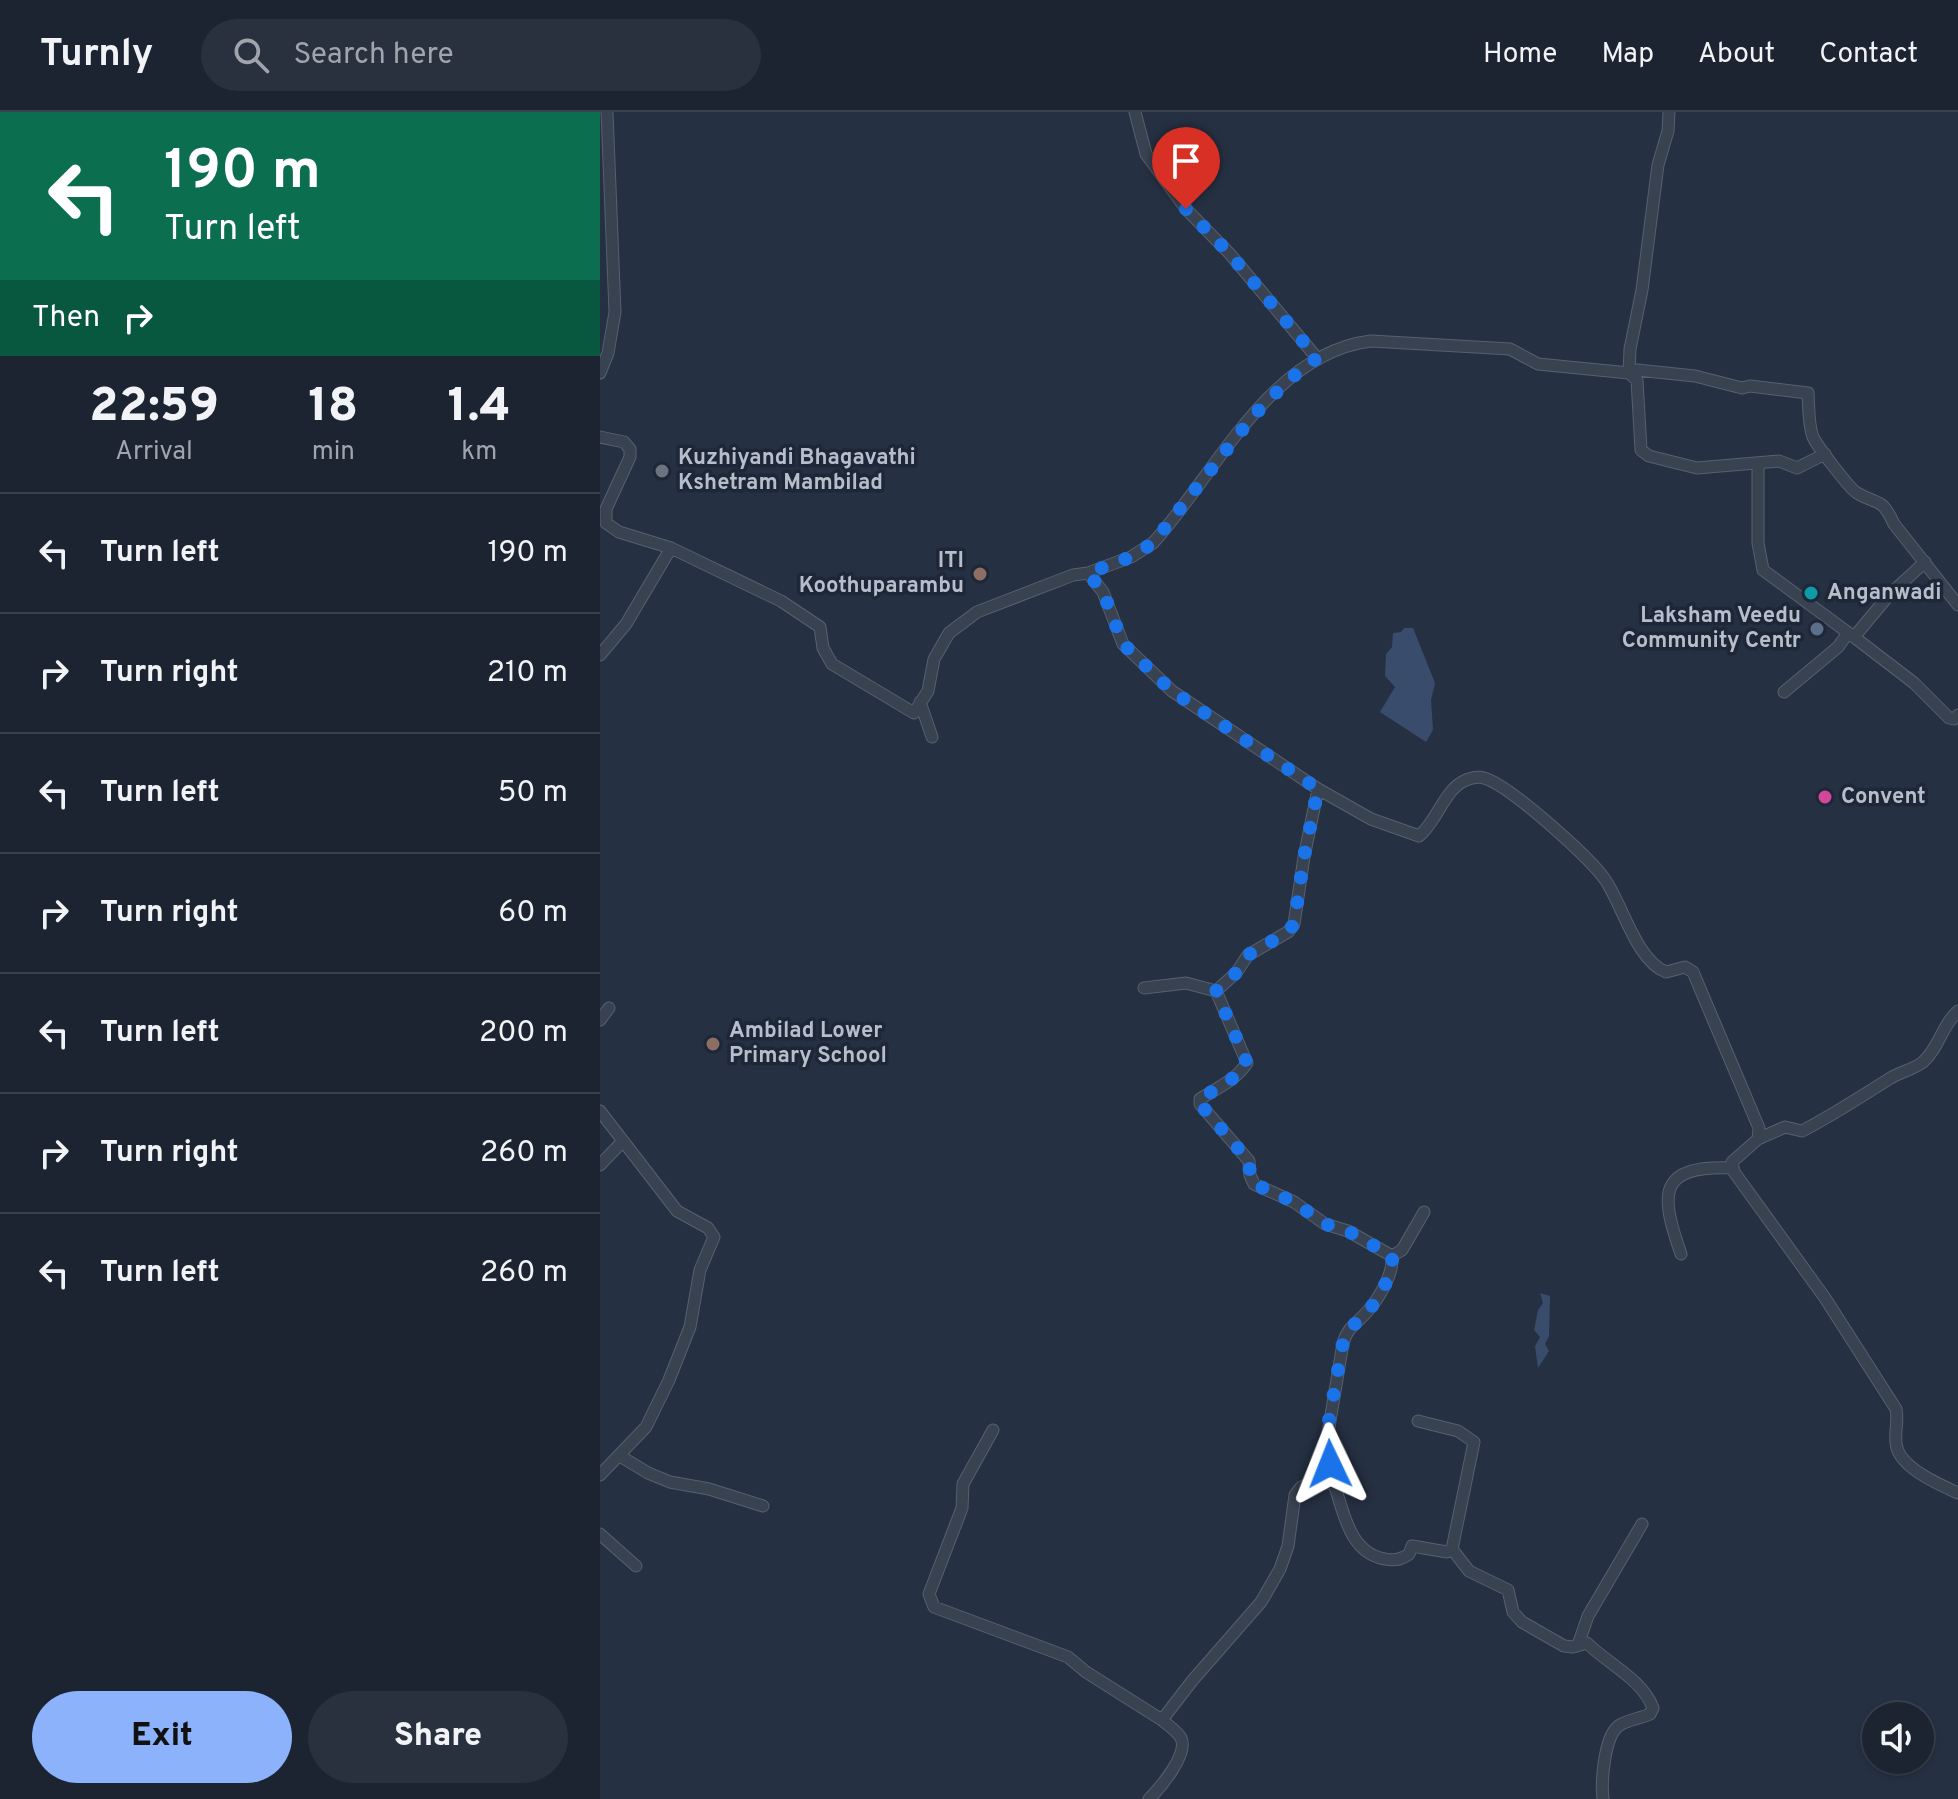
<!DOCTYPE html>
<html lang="en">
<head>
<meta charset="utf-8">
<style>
  :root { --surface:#1c2432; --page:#29303e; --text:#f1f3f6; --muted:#a0a4ac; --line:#3a414d; --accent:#8cb2fb }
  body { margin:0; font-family:Overpass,sans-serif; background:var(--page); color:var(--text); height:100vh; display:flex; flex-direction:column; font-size:30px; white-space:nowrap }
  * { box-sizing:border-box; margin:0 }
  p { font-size:26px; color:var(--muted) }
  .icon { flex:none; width:44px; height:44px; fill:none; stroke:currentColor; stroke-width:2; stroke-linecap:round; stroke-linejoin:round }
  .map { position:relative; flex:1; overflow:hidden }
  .side { display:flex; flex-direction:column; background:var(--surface); width:600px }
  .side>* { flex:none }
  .hud { background:#0b6e4f; color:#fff; overflow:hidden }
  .buttons { position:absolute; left:1262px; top:1590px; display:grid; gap:16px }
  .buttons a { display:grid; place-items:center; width:72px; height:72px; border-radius:50%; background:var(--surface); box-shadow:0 2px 6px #0004,0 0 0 2px var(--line); font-size:40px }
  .pin { position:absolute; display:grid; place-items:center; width:68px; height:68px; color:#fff; margin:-82px -34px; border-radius:50% 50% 50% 0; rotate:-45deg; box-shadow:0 0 8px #0007 }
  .pin .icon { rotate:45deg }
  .me { position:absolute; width:88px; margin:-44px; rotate:358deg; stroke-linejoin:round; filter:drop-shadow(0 0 6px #0008) }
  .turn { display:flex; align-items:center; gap:28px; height:168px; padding:0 32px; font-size:36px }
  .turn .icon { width:104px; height:104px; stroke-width:2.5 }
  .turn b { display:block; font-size:56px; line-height:68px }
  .then { display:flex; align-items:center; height:76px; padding:0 32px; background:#0003; gap:16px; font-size:30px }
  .eta { display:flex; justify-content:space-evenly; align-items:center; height:136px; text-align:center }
  .eta b { font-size:48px; font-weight:800; line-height:56px }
  .action { display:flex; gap:16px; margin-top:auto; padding:16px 32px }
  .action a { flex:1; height:92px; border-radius:48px; background:var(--accent); color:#111; font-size:32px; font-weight:800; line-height:92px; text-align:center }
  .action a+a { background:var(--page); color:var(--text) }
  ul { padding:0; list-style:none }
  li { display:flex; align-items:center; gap:24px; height:120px; padding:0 32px; border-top:2px solid var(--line) }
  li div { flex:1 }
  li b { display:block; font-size:30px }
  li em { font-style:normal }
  header { display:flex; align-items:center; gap:48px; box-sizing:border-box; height:112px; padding:0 40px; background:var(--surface); border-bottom:2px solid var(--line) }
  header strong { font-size:38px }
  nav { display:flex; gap:44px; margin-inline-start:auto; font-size:28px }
  .search { width:560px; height:72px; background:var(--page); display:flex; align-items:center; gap:20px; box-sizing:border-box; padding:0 28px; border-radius:44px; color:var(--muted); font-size:30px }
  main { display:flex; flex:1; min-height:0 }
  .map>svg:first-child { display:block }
  .water { fill:#3a4c6b }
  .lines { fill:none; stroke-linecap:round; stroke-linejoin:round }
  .minor-casing { stroke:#57606f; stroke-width:13 }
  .minor { stroke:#394251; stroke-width:11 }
  .route { stroke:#1a73e8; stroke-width:14; stroke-dasharray:0 25.2 }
  .worship-dot { fill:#6b7280; stroke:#1e2737; stroke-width:3 }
  .education-dot { fill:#8d6e63; stroke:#1e2737; stroke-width:3 }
  .culture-dot { fill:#0f9aa8; stroke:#1e2737; stroke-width:3 }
  .service-dot { fill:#5c6f8a; stroke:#1e2737; stroke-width:3 }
  .hotel-dot { fill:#d1479c; stroke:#1e2737; stroke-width:3 }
  .labels { text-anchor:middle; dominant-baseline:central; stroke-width:7; stroke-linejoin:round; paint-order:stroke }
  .poi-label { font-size:22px; font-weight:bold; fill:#b6bdcb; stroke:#1e2737; text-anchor:start }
</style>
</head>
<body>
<header>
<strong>Turnly</strong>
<div class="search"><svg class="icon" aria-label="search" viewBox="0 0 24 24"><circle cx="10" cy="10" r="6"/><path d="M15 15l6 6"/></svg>Search here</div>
<nav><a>Home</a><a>Map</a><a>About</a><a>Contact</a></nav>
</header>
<main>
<section class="side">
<div class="hud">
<div class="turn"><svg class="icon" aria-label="left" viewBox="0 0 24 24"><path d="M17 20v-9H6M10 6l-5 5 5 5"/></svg><div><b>190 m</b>Turn left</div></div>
<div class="then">Then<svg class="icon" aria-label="right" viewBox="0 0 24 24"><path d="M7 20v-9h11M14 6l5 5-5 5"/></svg></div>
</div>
<div class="eta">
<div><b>22:59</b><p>Arrival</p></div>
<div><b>18</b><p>min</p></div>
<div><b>1.4</b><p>km</p></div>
</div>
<ul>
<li><svg class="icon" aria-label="left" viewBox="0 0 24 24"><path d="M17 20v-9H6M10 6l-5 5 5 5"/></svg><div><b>Turn left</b></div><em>190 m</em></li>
<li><svg class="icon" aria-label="right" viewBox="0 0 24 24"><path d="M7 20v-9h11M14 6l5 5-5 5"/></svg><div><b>Turn right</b></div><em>210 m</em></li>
<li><svg class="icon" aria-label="left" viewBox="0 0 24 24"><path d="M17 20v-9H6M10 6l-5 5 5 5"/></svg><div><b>Turn left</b></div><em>50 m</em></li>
<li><svg class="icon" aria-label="right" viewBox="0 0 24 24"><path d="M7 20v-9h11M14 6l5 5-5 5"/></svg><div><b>Turn right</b></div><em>60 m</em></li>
<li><svg class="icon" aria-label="left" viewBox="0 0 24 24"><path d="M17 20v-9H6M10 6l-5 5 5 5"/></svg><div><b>Turn left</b></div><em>200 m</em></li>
<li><svg class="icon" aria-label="right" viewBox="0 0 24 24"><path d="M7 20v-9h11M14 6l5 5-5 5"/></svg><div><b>Turn right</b></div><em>260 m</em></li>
<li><svg class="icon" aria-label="left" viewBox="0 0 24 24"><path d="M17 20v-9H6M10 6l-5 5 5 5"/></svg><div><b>Turn left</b></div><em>260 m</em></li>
</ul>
<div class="action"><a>Exit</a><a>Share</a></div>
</section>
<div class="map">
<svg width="1358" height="1687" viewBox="0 0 1358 1687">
  <rect width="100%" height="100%" fill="#253042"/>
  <path class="water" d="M 804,516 L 813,516 L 835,571 L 831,588 L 833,618 L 826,630 L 780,600 L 795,575 L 785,564 L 786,542 L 792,535 L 793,521 L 801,520 Z
    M 940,1181 L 950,1184 L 949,1224 L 945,1232 L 949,1239 L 938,1256 L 935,1234 L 940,1225 L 934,1218 L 938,1198 L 943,1191 Z"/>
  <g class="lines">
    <g class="minor-casing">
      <path id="minor" d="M 535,0 L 546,42 L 586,97 L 630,142 L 717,246
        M 1069,0 L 1068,19 L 1058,53 L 1042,178 L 1030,237 L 1029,261 L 1037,268 L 1041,338 L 1049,344 L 1097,356 L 1179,349 L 1197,356 L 1225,342
        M 0,261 L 8,241 L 15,200 L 7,0
        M 0,325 L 24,330 L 30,337 L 30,345 L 6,397 L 6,411 L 19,420 L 71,436
        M 1158,351 L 1158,431 L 1163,458 L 1254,525 L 1290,482 L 1325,450
        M 488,461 L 531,445 L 553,431 C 615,363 670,241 771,229 L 910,237 L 938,252 L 1029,261 L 1037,258 L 1095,264 L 1142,276 L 1150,274 L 1208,281 C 1209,295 1208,312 1213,325 C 1217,334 1250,377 1257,381 C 1279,394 1281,384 1294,412 L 1358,493
        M 1254,525 L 1314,571 L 1349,606 L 1354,607 L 1358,603
        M 0,543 L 26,512 L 71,436 L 181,489 L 220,515 L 223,536 L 232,552 L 314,601 L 328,579 L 334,547 L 349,521 L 377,500 L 473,463 L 488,461 L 503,480 L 523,532 L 572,579 L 718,677 L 771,707 L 819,724 C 837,710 844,677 866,668 C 872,666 878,664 884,666 C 909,673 991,746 1006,769 C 1023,795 1037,849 1066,860 L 1085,855 L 1093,860 L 1159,1016 L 1158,1027 L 1132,1050 L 1134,1060 L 1225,1186 L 1296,1297 C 1299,1310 1293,1324 1297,1336 C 1303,1357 1340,1373 1358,1381
        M 1184,580 L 1238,535 L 1248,521
        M 320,590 L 332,625
        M 544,876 L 586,871 L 616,879
        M 0,908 L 9,896
        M 0,999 L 77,1099 L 108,1116 L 114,1125 L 100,1158 L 90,1215 L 69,1268 L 46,1315 L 0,1363
        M 1158,1027 L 1185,1015 L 1202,1019 C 1233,1003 1260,985 1289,967 C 1299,960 1313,958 1323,950 C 1339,936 1342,913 1358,899
        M 0,1053 L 23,1029
        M 1081,1142 C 1060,1082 1057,1053 1132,1056
        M 792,1144 L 802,1138 L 824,1100
        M 818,1309 L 858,1319 L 874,1330 L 852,1437
        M 393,1318 L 363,1372 L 362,1396 L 329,1482 L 334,1495 L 468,1545 L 486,1560 L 562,1608
        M 20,1344 L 48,1361 L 70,1370 L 109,1377 L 163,1394
        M 734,1372 C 744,1400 749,1441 785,1447 C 794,1449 801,1448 809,1442 L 812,1434 L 847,1440 L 852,1437 L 869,1459 L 908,1478 L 913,1500 L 922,1510 L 964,1534 L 973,1535 L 987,1531 C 1008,1552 1042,1567 1053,1596 L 1050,1602 C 1040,1607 1029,1607 1020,1613 C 1004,1622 1001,1670 1003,1687
        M 0,1422 L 36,1454
        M 978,1533 L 988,1504 L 1042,1412
        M 549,1687 C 560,1676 589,1642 581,1626 C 577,1619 569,1614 562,1608 L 592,1569 L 661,1490 L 680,1457 L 688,1434 L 695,1383 L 701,1375 L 717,1369 L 734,1372 L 726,1333 L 743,1231 C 747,1216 756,1212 766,1201 C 778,1188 794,1162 792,1144 L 748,1119 L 725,1112 L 694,1090 L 654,1072 L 650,1063 L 649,1049 L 600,992 L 600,987 C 617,976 636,968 647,951 L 616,879 L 636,861 L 648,843 L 688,820 L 694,812 L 704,745 L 718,677"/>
    </g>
    <use href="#minor" class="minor"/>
  </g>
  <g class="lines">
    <path class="route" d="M 586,97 L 630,142 L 717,246 L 690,267 L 654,303 L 553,431 L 531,445 L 488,461 L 503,480 L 523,532 L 572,579 L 718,677 L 704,745 L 694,812 L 688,820 L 648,843 L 636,861 L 616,879 L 647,951 C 636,968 617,976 600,987 L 600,992 L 649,1049 L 650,1063 L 654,1072 L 694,1090 L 725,1112 L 748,1119 L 792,1144 C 794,1161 778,1189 766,1201 C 756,1212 747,1216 743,1231 L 727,1319 L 726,1333 L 730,1352"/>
  </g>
  <circle class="worship-dot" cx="62" cy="359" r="8"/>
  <g class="education-dot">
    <circle cx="380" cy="462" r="8"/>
    <circle cx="113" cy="932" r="8"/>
  </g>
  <circle class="culture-dot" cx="1211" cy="481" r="8"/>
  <circle class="service-dot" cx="1217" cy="517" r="8"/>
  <circle class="hotel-dot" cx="1225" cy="685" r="8"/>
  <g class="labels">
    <g class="poi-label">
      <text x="78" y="346">Kuzhiyandi Bhagavathi<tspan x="78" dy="25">Kshetram Mambilad</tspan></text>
      <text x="364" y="449" text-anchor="end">ITI<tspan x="364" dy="25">Koothuparambu</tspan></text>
      <text x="1227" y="481">Anganwadi</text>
      <text x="1201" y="504" text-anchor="end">Laksham Veedu<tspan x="1201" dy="25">Community Centr</tspan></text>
      <text x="1241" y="685">Convent</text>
      <text x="129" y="919">Ambilad Lower<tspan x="129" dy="25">Primary School</tspan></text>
    </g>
  </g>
</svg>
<div class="buttons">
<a><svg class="icon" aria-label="sound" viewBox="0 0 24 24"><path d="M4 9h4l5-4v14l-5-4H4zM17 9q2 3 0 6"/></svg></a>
</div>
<div class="pin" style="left:586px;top:97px;background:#d93025"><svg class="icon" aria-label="arrive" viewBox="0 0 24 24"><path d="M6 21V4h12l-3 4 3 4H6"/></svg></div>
<svg class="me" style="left:730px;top:1352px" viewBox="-20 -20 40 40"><path d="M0-17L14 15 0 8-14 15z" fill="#1a73e8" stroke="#fff" stroke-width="4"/></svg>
</div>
</main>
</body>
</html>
